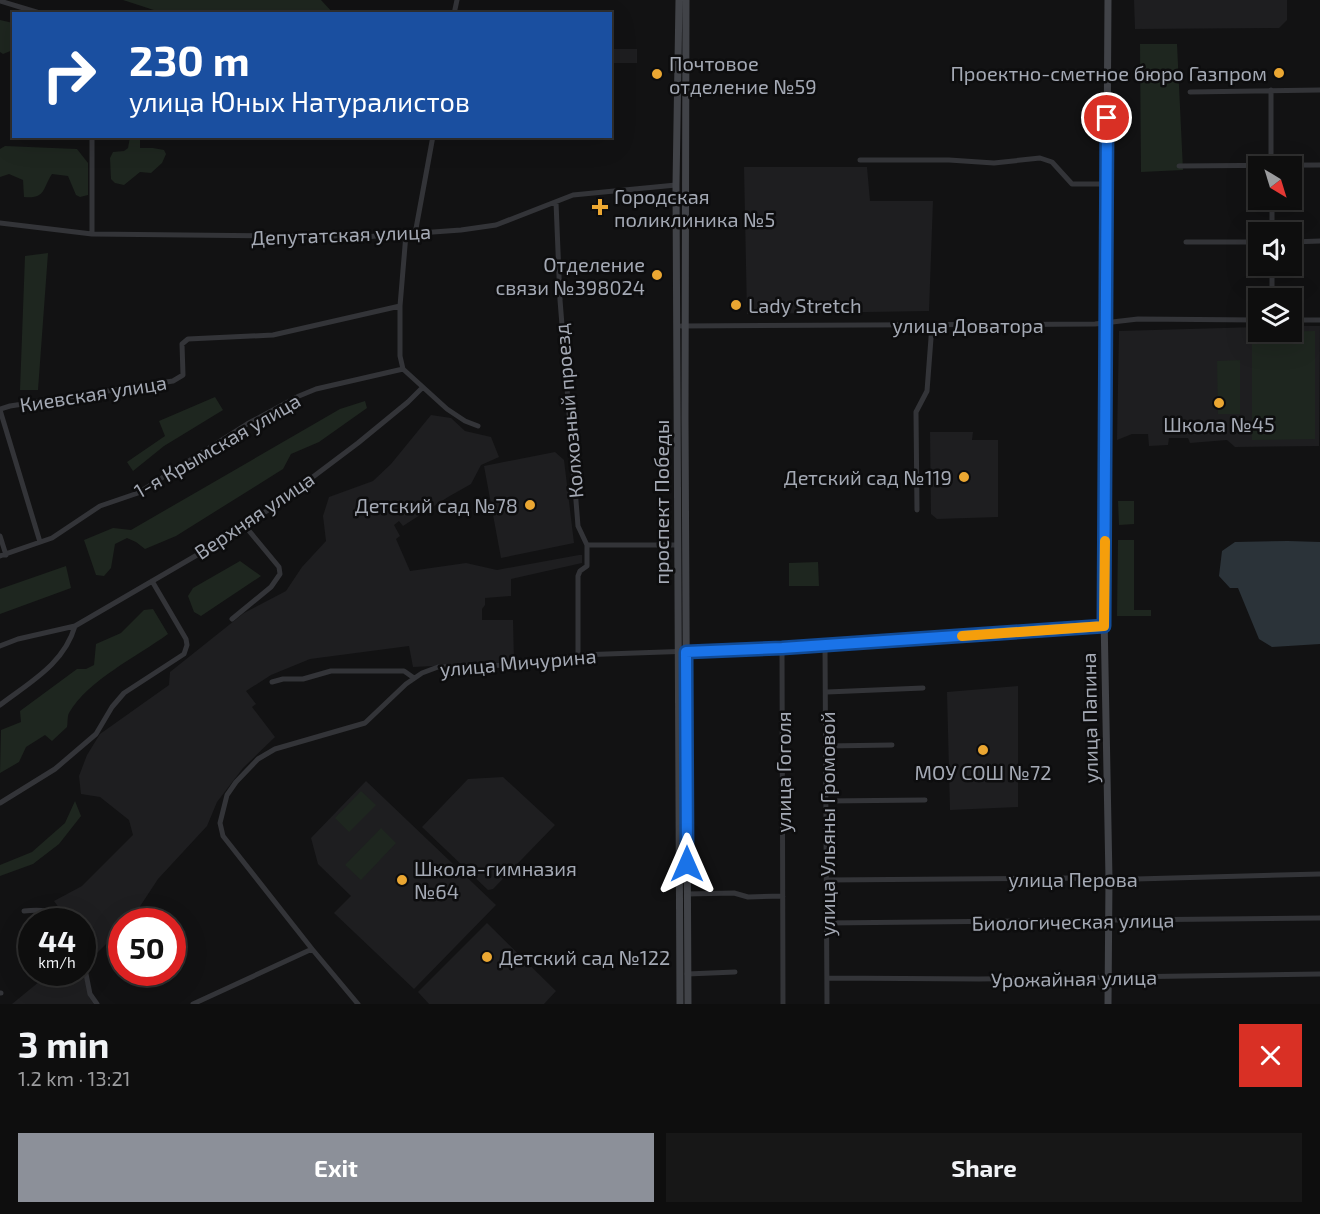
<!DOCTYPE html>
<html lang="en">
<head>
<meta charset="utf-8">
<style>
  :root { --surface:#0e0e0e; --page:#171717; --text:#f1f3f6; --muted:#9b9c9e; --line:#2e2e2e; --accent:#8c9099 }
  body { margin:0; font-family:"Exo 2",sans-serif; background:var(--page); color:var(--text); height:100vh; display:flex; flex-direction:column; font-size:22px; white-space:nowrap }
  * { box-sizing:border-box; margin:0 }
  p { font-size:20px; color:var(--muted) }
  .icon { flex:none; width:33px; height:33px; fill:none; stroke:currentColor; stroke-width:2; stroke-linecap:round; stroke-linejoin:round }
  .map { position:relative; height:1004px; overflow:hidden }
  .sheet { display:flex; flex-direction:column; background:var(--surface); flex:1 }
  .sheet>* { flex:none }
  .guide { position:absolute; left:12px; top:12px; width:600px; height:126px; border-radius:0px; box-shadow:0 6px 24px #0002,0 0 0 2px var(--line); background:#1a4fa0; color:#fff; overflow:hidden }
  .needle { width:39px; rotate:142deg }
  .controls { position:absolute; left:1248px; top:156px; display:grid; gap:12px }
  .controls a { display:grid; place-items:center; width:54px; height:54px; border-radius:0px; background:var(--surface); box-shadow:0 6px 24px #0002,0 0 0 2px var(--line); font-size:30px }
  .speed { position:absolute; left:18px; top:908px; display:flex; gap:12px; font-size:30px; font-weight:700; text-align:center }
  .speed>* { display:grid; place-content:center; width:78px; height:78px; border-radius:50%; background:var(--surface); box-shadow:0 6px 24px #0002,0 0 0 2px var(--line); line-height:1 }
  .speed small { font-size:15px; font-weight:400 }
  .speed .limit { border:9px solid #d22; background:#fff; color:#111 }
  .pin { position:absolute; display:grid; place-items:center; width:51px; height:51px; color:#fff; margin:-26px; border:3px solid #fff; border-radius:50%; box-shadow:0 2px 6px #0007 }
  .me { position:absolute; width:66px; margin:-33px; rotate:0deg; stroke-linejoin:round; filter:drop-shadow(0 0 4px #0008) }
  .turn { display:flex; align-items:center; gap:21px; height:126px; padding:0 18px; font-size:27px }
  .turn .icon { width:78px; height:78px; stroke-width:2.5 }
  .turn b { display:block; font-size:42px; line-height:51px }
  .round { display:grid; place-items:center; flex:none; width:63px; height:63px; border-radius:0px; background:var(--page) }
  .summary { display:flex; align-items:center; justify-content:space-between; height:102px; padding:0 18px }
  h1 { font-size:36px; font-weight:700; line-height:45px }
  .primary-button { display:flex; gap:12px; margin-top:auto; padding:12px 18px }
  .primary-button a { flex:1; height:69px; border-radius:0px; background:var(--accent); color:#fff; font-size:24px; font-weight:700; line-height:69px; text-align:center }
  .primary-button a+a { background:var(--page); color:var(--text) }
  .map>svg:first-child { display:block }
  .built { fill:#1e1e20 }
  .green { fill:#1e261f }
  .water { fill:#2b3339 }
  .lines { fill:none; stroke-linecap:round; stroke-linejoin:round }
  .street { stroke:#333438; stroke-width:5 }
  .secondary { stroke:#414348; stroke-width:7 }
  .route-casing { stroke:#114b97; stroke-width:15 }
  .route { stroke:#1a73e8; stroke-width:10 }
  .slow { stroke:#f59e0b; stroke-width:10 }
  .poi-dot { fill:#eba732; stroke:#0d0d0e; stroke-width:2 }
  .labels { text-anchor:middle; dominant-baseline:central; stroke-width:5; stroke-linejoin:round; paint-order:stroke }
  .poi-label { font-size:20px; fill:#a4a9b4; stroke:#0d0d0e; text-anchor:start }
  .street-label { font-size:20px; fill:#a4a9b4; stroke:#0d0d0e }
</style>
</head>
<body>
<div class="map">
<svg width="1320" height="1004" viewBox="0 0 1320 1004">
  <rect width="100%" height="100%" fill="#121213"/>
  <path class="built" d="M 1134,0 L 1287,0 L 1287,20 L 1279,28 L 1135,29 Z
    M 611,49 L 637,49 L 637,63 L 611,63 Z
    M 744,167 L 867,167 L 870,201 L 933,201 L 929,311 L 747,314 Z
    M 1292,326 L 1320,326 L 1319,446 L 1235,447 L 1227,440 L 1190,443 L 1188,438 L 1169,438 L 1168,445 L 1149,446 L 1148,434 L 1132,434 L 1117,440 L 1119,331 L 1258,327 L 1258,332 L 1292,332 Z
    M 431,415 L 451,418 L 465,431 L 491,437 L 499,457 L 481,465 L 471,484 L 448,497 L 403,526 L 399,521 L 394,525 L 400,536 L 396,539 L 410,571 L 466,563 L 497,570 L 579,555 L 582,555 L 582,563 L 511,579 L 511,596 L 485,598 L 485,605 L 482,609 L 482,620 L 513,620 L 514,662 L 413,667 L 409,646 L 310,659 L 271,675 L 246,691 L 256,704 L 252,707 L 275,737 L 243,768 L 217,802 L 207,826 L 158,879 L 133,917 L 129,921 L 122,921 L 121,929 L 92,958 L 83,938 L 82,921 L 74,921 L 62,912 L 54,901 L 82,886 L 133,835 L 129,820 L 100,797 L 81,794 L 79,776 L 87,755 L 100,734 L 169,685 L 170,672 L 244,613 L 286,591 L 302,567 L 326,541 L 323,516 L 329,497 L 373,481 L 391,464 Z
    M 930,432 L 973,432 L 972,440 L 998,440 L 998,517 L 937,519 L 931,514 Z
    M 555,452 L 564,460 L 574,543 L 501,558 L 484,466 Z
    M 1018,686 L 1018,807 L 950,810 L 947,692 Z
    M 503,777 L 555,825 L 493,889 L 488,890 L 422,827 L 468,779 Z
    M 366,781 L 496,905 L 414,989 L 334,913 L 351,896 L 318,864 L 311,838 Z
    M 487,923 L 556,991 L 544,1004 L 429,1004 L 418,992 Z
    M 83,971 L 89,997 L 94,1004 L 12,1004 L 51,972 Z"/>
  <path class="green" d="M 123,0 L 321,0 L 333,13 L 163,13 Z
    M 0,20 L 13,23 L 13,50 L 3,54 L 0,52 Z
    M 1140,44 L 1177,44 L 1183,170 L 1141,172 Z
    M 130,137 L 140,137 L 140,148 L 153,148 L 164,150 L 166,154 L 162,163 L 151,173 L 140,172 L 124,185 L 115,183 L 111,179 L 110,158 L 113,152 L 124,151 L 128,148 Z
    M 5,146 L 77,149 L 88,163 L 88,195 L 80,197 L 76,195 L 68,176 L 52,174 C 42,189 46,199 24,197 L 23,180 L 9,174 L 0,177 L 0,149 Z
    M 48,253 L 38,390 L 20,390 L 25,256 Z
    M 1315,331 L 1315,439 L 1252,440 L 1252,332 Z
    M 1240,360 L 1240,414 L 1218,414 L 1217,361 Z
    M 215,397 L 223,410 L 164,446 L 133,471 L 127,462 L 165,436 L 159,421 Z
    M 365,401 L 367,408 L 319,442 L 291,454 L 283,469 L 176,536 L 145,549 L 136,542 L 127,538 L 115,544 L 111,568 L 104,576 L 96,575 L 84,540 L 113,528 L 131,530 L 340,409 Z
    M 1118,501 L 1134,501 L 1134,524 L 1119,525 Z
    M 1118,540 L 1134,540 L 1134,610 L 1151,610 L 1151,616 L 1117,616 Z
    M 240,561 L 261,576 L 201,616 L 194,612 L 188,596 L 193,588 Z
    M 818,562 L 819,586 L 789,586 L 789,563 Z
    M 66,566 L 71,588 L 0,614 L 0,589 Z
    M 153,609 L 168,634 C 138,656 88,680 69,713 C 67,717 68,723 67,727 L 52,741 L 45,735 L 26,747 L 19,762 L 0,773 L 1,730 L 21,722 L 20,711 L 77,669 L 86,669 L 94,665 L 96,644 L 121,633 L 144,610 Z
    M 361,791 L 376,805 L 349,832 L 335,818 Z
    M 75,801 L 81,816 L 59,844 L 33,864 L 0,876 L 0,865 L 32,852 L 65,823 Z
    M 381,828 L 396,843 L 361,880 L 345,865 Z"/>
  <path class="water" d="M 1288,541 L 1320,542 L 1320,644 L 1272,647 L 1259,639 L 1238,588 L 1230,588 L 1219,576 L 1222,551 L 1235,542 Z"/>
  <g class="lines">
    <path class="street" d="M 0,1 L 43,14
      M 454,14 L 457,0
      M 1271,90 L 1271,166
      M 1190,92 L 1320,90
      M 860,160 L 949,160 L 994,163 L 1040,158 L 1052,162 L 1072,184 L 1106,184
      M 1179,166 L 1320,165
      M 1272,200 L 1272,232
      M 556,202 L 560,300 L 578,526 L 587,545 L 587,566 L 580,571 L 578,576 L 578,655
      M 0,223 L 92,234 L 363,237 L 461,230 L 496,225 L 573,195 L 676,185
      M 92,234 L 92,136
      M 406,234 L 400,306 L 400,356 L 403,369 L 447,409 L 465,421 L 478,426
      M 415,234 L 433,136
      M 1186,242 L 1258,242
      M 1292,242 L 1320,241
      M 1272,266 L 1272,298
      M 1292,320 L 1320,320
      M 681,326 L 1095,324 L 1138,319 L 1258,320
      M 0,409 L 10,406 L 173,381 L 183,375 L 182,344 L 188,339 L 273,335 L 400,306
      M 0,410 L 40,542
      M 917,510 L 916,412 L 927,391 L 932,325
      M 0,536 L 6,555
      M 587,545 L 677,545
      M 0,556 L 52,538 L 100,506 L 138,493 L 247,424 L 299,396 L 316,389 L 403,369
      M 232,619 L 271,587 L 280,574 L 279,567 L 245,526
      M 825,645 L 827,1004
      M 0,646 L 18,639 L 75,626 L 228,537 L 277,504 L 358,443 L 408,402 L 422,388
      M 782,648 L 783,1004
      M 272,682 L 283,679 L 303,679 L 331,671 L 404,671 L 414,678
      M 827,692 L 923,688
      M 0,705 C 30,682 64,664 75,626
      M 826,746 L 892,745
      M 826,801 L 925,800
      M 0,803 L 55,769 L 96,734 L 112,707 L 124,693 L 184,654 L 187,645 L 186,639 L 152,581
      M 827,880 L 1069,878 L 1100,880 L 1320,874
      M 687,894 L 734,893 L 748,897 L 783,896
      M 24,911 C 40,909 57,910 69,921
      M 827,923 L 1320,918
      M 312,949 L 358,1004
      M 82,954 L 90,994 L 97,1004
      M 687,974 L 735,972
      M 827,978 L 979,979 L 1320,974
      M 0,993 L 1,993
      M 193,1004 L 312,949 L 223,836 L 220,823 L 227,795 L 236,782 L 258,759 L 275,749 L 365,723 L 406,684 L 422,673 L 438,667 L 548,664 L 578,655 L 782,648 L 1104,626"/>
    <path class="secondary" d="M 679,0 L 676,185 L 680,1004
      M 686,0 L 685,418 L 688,1004
      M 1108,0 L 1104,616 L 1109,879 L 1108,1004"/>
  </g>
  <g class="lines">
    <g class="route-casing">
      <path id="route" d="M 687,864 L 686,652 L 782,648 L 1104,626 L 1107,118"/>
    </g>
    <use href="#route" class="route"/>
    <path class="slow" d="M 962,636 L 1104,626 L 1105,541"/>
  </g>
  <g class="poi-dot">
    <circle cx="1279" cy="73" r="6"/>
    <circle cx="657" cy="74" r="6"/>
    <path d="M597 198h6v6h6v6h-6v6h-6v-6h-6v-6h6z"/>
    <circle cx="657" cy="275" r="6"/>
    <circle cx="736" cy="305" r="6"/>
    <circle cx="1219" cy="403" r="6"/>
    <circle cx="964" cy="477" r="6"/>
    <circle cx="530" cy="505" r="6"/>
    <circle cx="983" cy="750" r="6"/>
    <circle cx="402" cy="880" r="6"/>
    <circle cx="487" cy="957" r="6"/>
  </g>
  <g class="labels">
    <g class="poi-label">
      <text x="669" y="63">Почтовое<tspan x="669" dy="23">отделение №59</tspan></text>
      <text x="1267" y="73" text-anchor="end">Проектно-сметное бюро Газпром</text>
      <text x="614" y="196">Городская<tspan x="614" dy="23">поликлиника №5</tspan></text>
      <text x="645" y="264" text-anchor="end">Отделение<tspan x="645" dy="23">связи №398024</tspan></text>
      <text x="748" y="305">Lady Stretch</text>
      <text x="1219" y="424" text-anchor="middle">Школа №45</text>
      <text x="952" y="477" text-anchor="end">Детский сад №119</text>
      <text x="518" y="505" text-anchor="end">Детский сад №78</text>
      <text x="983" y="772" text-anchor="middle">МОУ СОШ №72</text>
      <text x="414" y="868">Школа-гимназия<tspan x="414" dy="23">№64</tspan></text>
      <text x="499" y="957">Детский сад №122</text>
    </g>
    <g class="street-label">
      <text transform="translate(341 234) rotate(-2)">Депутатская улица</text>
      <text x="968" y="325">улица Доватора</text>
      <text transform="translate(93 393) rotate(-9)">Киевская улица</text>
      <text transform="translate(568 411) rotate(-95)">Колхозный проезд</text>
      <text transform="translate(217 445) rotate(-30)">1-я Крымская улица</text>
      <text transform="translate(661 502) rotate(-90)">проспект Победы</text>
      <text transform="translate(254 515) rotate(-34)">Верхняя улица</text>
      <text transform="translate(518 662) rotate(-5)">улица Мичурина</text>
      <text transform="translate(1089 718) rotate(-91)">улица Папина</text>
      <text transform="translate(783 772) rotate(-90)">улица Гоголя</text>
      <text transform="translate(827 824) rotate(-90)">улица Ульяны Громовой</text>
      <text x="1073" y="879">улица Перова</text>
      <text transform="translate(1073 921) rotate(-1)">Биологическая улица</text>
      <text transform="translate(1074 978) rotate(-1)">Урожайная улица</text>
    </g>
  </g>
</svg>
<div class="controls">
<a><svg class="needle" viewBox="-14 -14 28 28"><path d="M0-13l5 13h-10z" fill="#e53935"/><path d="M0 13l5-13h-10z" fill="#9b9c9e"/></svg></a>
<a><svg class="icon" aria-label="sound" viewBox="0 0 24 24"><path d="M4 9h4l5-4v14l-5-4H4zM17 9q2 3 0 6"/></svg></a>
<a><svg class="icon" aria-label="layers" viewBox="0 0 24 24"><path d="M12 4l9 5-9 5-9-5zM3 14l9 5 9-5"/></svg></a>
</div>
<div class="speed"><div>44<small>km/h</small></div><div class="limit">50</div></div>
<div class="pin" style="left:1107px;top:118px;background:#d93025"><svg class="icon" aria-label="arrive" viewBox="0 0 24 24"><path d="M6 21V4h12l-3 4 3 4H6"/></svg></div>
<svg class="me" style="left:687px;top:864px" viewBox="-20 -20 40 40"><path d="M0-17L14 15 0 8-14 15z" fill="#1a73e8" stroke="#fff" stroke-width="4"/></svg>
<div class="guide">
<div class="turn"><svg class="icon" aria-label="right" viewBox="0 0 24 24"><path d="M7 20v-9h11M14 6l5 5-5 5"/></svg><div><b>230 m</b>улица Юных Натуралистов</div></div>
</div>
</div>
<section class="sheet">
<div class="summary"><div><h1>3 min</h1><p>1.2 km · 13:21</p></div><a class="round" style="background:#d93025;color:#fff"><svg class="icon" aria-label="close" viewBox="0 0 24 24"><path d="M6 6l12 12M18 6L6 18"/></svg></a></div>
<div class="primary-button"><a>Exit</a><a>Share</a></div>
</section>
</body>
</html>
